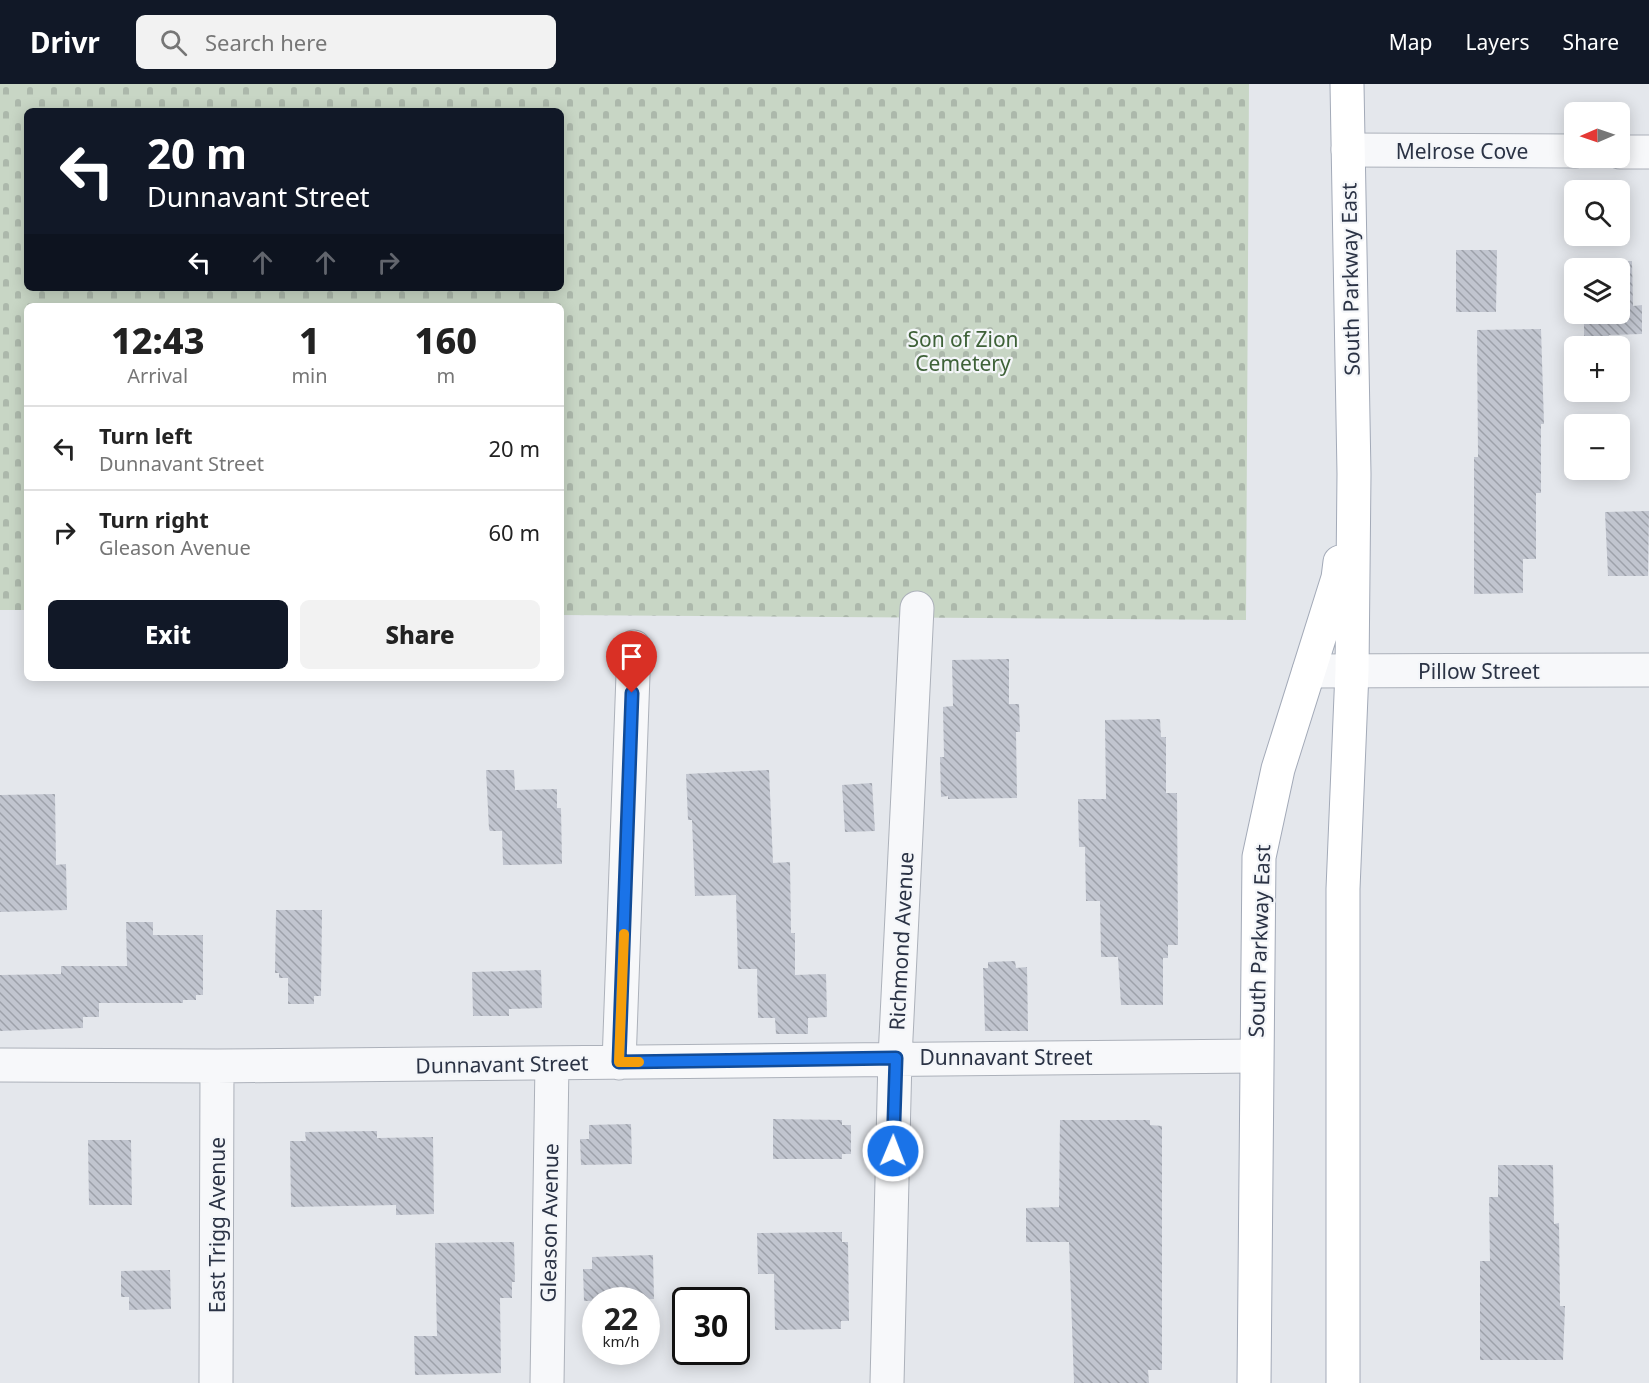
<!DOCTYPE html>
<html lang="en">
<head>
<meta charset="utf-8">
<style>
  :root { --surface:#fff; --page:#f2f2f2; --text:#222; --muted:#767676; --line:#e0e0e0; --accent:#111827 }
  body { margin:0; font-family:"Noto Sans",sans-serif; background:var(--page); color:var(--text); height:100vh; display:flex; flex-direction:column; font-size:22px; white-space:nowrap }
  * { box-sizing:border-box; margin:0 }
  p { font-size:20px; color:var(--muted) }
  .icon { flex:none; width:33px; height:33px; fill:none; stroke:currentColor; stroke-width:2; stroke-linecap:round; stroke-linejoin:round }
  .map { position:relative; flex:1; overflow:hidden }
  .sheet { position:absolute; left:24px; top:219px; width:540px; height:378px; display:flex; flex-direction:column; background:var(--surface); border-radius:9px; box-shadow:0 3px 15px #0003 }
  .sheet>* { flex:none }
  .hud { position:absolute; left:24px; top:24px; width:540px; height:183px; border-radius:9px; box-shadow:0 3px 15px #0003; background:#111827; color:#fff; overflow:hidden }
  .needle { width:39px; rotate:268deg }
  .controls { position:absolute; left:1564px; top:18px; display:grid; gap:12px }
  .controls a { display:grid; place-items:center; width:66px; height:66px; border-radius:9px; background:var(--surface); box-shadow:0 3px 15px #0003; font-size:30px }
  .speed { position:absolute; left:582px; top:1203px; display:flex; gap:12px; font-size:30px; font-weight:700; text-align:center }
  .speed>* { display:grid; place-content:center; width:78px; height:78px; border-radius:50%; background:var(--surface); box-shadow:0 3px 15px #0003; line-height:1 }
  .speed small { font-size:15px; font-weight:400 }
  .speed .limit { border:3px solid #111; border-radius:9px; background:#fff; color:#111 }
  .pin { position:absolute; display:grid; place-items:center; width:51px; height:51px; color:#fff; margin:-62px -26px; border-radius:50% 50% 50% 0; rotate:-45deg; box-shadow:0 0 6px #0007 }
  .pin .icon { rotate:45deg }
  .me { position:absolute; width:66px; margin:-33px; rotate:1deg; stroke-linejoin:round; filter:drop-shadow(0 0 4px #0008) }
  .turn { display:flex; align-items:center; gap:21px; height:126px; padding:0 24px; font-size:27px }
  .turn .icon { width:78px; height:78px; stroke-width:2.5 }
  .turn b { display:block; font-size:42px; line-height:51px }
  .lanes { display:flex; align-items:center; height:57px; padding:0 24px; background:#0003; justify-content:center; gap:30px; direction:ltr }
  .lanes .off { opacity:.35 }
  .eta { display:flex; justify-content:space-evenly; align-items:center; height:102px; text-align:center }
  .eta b { font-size:36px; font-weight:800; line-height:42px }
  .action { display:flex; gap:12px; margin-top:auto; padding:12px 24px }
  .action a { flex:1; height:69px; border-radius:9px; background:var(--accent); color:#fff; font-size:24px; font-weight:800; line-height:69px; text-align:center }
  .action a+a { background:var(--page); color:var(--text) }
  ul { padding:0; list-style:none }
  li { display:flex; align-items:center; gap:18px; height:84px; padding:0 24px; border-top:2px solid var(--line) }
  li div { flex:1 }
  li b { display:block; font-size:22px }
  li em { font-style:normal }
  header { display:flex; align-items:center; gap:36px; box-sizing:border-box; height:84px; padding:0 30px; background:var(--accent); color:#fff }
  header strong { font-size:28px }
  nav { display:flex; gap:33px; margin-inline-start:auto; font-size:21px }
  .search { width:420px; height:54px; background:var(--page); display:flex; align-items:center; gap:15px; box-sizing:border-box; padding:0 21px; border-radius:9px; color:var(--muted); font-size:22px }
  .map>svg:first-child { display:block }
  .cemetery { fill:url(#cemetery-stones); fill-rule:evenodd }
  .building { fill:url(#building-back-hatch) }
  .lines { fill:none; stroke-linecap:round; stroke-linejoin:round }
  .street-casing { stroke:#acb1ba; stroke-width:35 }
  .primary-casing { stroke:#a3aab8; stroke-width:35 }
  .street { stroke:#f7f8fa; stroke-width:33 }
  .primary { stroke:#fff; stroke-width:33 }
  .route-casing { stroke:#114b97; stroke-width:15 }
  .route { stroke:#1a73e8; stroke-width:10 }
  .slow { stroke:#f59e0b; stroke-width:10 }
  .labels { text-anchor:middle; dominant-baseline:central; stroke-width:4.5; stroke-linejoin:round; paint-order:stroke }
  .street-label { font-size:21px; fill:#2b3345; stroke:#f4f6f9 }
  .park-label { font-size:21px; fill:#3e6138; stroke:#f4f6f9 }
</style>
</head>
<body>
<header>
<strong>Drivr</strong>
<div class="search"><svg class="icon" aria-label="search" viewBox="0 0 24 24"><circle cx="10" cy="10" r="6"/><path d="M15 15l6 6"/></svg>Search here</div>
<nav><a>Map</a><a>Layers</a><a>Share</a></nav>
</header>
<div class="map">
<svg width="1649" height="1299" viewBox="0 0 1649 1299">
  <defs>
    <pattern id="cemetery-stones" width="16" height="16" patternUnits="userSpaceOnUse" patternTransform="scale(1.5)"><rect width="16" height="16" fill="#c8d6c5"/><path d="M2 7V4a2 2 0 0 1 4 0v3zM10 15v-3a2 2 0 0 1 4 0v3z" fill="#acb8ab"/></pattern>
    <pattern id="building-back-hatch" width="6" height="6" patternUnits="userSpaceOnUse" patternTransform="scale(1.5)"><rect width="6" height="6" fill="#c1c5cf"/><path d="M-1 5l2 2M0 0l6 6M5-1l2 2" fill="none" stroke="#9da1aa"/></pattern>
  </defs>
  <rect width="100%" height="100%" fill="#e4e7ec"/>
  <path class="cemetery" d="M 0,0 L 1249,0 L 1246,536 L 561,531 L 561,222 L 27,222 L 27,526 L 0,526 ZM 27,27 L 561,27 L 561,204 L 27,204 Z"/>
  <path class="building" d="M 1456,166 L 1497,166 L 1496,228 L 1456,228 Z
    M 1583,177 L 1632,177 L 1633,222 L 1642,221 L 1642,250 L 1609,251 L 1609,260 L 1584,260 L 1584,230 L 1620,230 L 1620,184 L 1583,184 Z
    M 1541,245 L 1544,340 L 1541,340 L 1541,409 L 1536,409 L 1536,475 L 1523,475 L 1523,509 L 1474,510 L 1474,373 L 1478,373 L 1477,246 Z
    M 1649,427 L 1648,492 L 1608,492 L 1605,428 Z
    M 1009,575 L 1009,620 L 1019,620 L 1020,648 L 1016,648 L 1017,714 L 948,715 L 948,712 L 941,713 L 940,673 L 944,673 L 943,623 L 953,622 L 952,576 Z
    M 1160,635 L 1161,653 L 1166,653 L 1166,709 L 1177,709 L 1178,861 L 1168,861 L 1168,874 L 1163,874 L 1163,921 L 1121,921 L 1118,873 L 1101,873 L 1100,817 L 1086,817 L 1085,763 L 1079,763 L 1078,715 L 1106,715 L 1105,636 Z
    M 486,686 L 514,686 L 515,706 L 557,705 L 557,724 L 561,724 L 562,780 L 503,781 L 502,747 L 490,747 L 489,745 Z
    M 769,686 L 773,779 L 790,778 L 791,849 L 795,849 L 795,891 L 826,890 L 827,933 L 808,934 L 808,950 L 776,950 L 775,934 L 758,934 L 757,885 L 738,885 L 736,811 L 695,812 L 692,736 L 688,736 L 686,690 Z
    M 872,699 L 875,747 L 845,748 L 842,701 Z
    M 55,710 L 56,781 L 66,780 L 67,826 L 0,828 L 0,711 Z
    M 276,826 L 322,826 L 321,912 L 314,912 L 314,920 L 288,920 L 288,894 L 279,894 L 279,889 L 275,889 Z
    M 126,838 L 153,838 L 153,851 L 203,851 L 203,911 L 196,911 L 196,916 L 183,916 L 183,919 L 99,919 L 99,933 L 83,933 L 83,944 L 0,947 L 0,891 L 61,890 L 61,882 L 127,882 Z
    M 1015,877 L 1016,884 L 1027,883 L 1028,947 L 985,947 L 983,884 L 988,884 L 988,878 Z
    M 541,886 L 542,924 L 509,925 L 509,932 L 473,932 L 472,888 Z
    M 773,1035 L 842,1036 L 842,1041 L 851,1041 L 851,1070 L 842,1070 L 842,1075 L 773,1075 Z
    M 1060,1036 L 1150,1036 L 1150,1041 L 1162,1042 L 1162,1286 L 1148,1286 L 1149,1299 L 1074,1299 L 1069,1158 L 1026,1158 L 1026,1124 L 1059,1123 Z
    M 631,1040 L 632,1080 L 581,1081 L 580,1055 L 589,1055 L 589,1041 Z
    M 377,1047 L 377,1054 L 433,1053 L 434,1130 L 396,1131 L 396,1121 L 291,1123 L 290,1057 L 306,1057 L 305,1048 Z
    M 88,1056 L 131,1056 L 132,1121 L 89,1121 Z
    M 1498,1081 L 1553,1081 L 1554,1140 L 1559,1139 L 1560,1222 L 1565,1222 L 1563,1276 L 1480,1276 L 1480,1177 L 1490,1177 L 1489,1113 L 1498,1113 Z
    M 842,1148 L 842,1158 L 848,1158 L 849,1237 L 841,1237 L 841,1245 L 775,1246 L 774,1190 L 758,1190 L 757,1149 Z
    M 514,1158 L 515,1198 L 512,1198 L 512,1214 L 500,1214 L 501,1289 L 415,1291 L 414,1252 L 437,1252 L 435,1159 Z
    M 653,1171 L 654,1215 L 584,1217 L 583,1185 L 592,1185 L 592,1173 Z
    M 170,1186 L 171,1225 L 129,1226 L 129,1213 L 121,1213 L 121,1187 Z"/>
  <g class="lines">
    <g class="street-casing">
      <path id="street" d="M 1348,66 L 1575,67
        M 1620,68 L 1649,68
        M 1309,587 L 1649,586
        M 619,979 L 634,563
        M 0,981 L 217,982 L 1256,972
        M 216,1299 L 217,982
        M 547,1299 L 552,979
        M 887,1299 L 895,974 L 917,524"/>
    </g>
    <g class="primary-casing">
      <path id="primary" d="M 1254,1299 L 1259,773 L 1278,685 L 1338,494 L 1340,478
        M 1343,1299 L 1343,805 L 1352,587 L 1354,390 L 1347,0"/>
    </g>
    <use href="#street" class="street"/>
    <use href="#primary" class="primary"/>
  </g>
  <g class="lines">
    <g class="route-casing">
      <path id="route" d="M 632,609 L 619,978 L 896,974 L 893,1067"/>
    </g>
    <use href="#route" class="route"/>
    <path class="slow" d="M 624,850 L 619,978 L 639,978"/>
  </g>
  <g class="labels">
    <g class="street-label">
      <text x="1462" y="67">Melrose Cove</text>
      <text transform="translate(1350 195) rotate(-91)">South Parkway East</text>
      <text x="1479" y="587">Pillow Street</text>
      <text transform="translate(901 857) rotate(-87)">Richmond Avenue</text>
      <text transform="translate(1259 857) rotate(-88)">South Parkway East</text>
      <text x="1006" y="973">Dunnavant Street</text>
      <text transform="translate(502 980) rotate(-1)">Dunnavant Street</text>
      <text transform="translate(549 1139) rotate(-89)">Gleason Avenue</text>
      <text transform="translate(217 1141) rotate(-90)">East Trigg Avenue</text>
    </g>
    <g class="park-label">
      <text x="963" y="255">Son of Zion<tspan x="963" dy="24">Cemetery</tspan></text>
    </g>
  </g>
</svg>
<div class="controls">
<a><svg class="needle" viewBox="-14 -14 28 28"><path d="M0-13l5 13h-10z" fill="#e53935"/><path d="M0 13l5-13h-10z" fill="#767676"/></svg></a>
<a><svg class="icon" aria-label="search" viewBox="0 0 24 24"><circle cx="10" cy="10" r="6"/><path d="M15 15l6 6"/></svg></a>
<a><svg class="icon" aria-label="layers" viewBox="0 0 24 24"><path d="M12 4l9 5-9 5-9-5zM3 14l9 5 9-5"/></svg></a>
<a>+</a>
<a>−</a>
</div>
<div class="speed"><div>22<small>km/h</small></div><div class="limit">30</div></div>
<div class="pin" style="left:632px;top:609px;background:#d93025"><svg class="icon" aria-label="arrive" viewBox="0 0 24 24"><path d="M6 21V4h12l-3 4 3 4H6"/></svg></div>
<svg class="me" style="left:893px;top:1067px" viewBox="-20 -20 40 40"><circle r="17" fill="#1a73e8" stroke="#fff" stroke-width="3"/><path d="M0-11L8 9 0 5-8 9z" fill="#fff"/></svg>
<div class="hud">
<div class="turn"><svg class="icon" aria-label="left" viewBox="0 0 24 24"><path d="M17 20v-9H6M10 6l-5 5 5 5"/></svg><div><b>20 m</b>Dunnavant Street</div></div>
<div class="lanes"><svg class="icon" aria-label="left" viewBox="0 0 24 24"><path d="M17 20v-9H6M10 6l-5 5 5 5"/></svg><svg class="icon off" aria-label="ahead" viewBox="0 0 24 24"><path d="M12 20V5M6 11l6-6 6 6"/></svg><svg class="icon off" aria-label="ahead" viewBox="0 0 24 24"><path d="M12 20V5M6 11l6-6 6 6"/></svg><svg class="icon off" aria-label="right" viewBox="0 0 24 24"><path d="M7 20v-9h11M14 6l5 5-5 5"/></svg></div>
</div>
<section class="sheet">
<div class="eta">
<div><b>12:43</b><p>Arrival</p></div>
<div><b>1</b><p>min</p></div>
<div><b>160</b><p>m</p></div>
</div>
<ul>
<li><svg class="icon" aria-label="left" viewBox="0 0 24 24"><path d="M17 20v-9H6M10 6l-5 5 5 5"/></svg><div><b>Turn left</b><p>Dunnavant Street</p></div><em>20 m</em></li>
<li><svg class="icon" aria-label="right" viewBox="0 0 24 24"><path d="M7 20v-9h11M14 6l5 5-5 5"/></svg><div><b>Turn right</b><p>Gleason Avenue</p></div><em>60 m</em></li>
</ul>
<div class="action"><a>Exit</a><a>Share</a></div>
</section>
</div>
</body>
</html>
